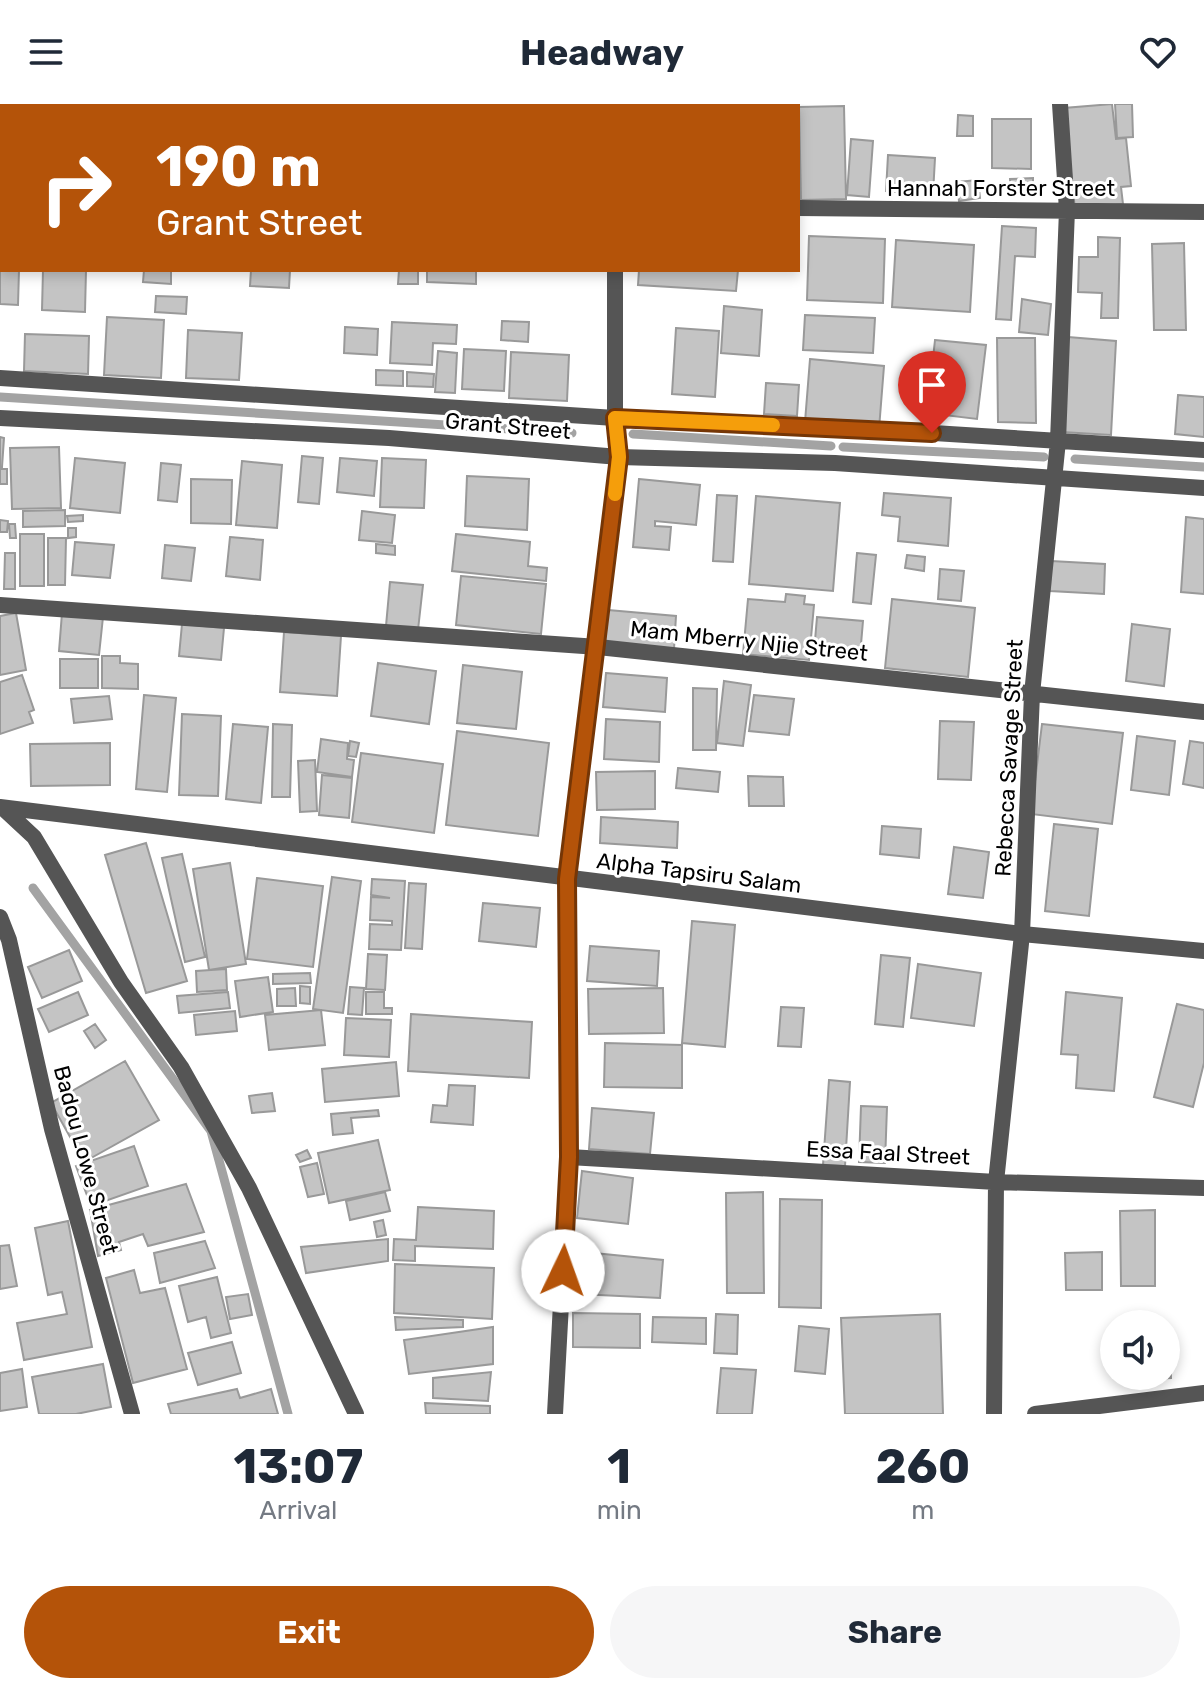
<!DOCTYPE html>
<html lang="en">
<head>
<meta charset="utf-8">
<style>
  :root { --surface:#fff; --page:#f6f6f7; --text:#1f2937; --muted:#747a83; --accent:#b45309 }
  body { margin:0; font-family:Rubik,sans-serif; background:var(--page); color:var(--text); height:100vh; display:flex; flex-direction:column; font-size:30px; white-space:nowrap }
  * { box-sizing:border-box; margin:0 }
  p { font-size:26px; color:var(--muted) }
  .icon { flex:none; width:44px; height:44px; fill:none; stroke:currentColor; stroke-width:2; stroke-linecap:round; stroke-linejoin:round }
  .map { position:relative; height:1310px; overflow:hidden }
  .details { display:flex; flex-direction:column; background:var(--surface); flex:1 }
  .details>* { flex:none }
  .banner { position:absolute; left:0px; top:0px; width:800px; height:168px; box-shadow:0 4px 12px #0003; background:#b45309; color:#fff; overflow:hidden }
  .controls { position:absolute; left:1100px; top:1206px; display:grid; gap:16px }
  .controls a { display:grid; place-items:center; width:80px; height:80px; border-radius:50%; background:var(--surface); box-shadow:0 4px 12px #0003; font-size:40px }
  .pin { position:absolute; display:grid; place-items:center; width:68px; height:68px; color:#fff; margin:-82px -34px; border-radius:50% 50% 50% 0; rotate:-45deg; box-shadow:0 0 8px #0007 }
  .pin .icon { rotate:45deg }
  .me { position:absolute; width:88px; margin:-44px; rotate:3deg; stroke-linejoin:round; filter:drop-shadow(0 0 6px #0008) }
  .turn { display:flex; align-items:center; gap:28px; height:168px; padding:0 24px; font-size:36px }
  .turn .icon { width:104px; height:104px; stroke-width:2.5 }
  .turn b { display:block; font-size:56px; line-height:68px }
  .eta { display:flex; justify-content:space-evenly; align-items:center; height:136px; text-align:center }
  .eta b { font-size:48px; font-weight:700; line-height:56px }
  .cta { display:flex; gap:16px; margin-top:auto; padding:16px 24px }
  .cta a { flex:1; height:92px; border-radius:48px; background:var(--accent); color:#fff; font-size:32px; font-weight:700; line-height:92px; text-align:center }
  .cta a+a { background:var(--page); color:var(--text) }
  header { display:flex; justify-content:space-between; align-items:center; height:104px; padding:0 24px; background:var(--surface); font-size:36px; font-weight:700 }
  .map>svg:first-child { display:block }
  .lines { fill:none; stroke-linecap:round; stroke-linejoin:round }
  .stream { stroke:#a3a3a3; stroke-width:9 }
  .building { fill:#c4c4c4; stroke:#999; stroke-width:2 }
  .street { stroke:#555; stroke-width:16 }
  .route-casing { stroke:#753606; stroke-width:20 }
  .route { stroke:#b45309; stroke-width:14 }
  .slow { stroke:#f59e0b; stroke-width:14 }
  .labels { text-anchor:middle; dominant-baseline:central; stroke-width:6; stroke-linejoin:round; paint-order:stroke }
  .street-label { font-size:22px; fill:#000; stroke:#fff }
</style>
</head>
<body>
<header><svg class="icon" aria-label="menu" viewBox="0 0 24 24"><path d="M4 6h16M4 12h16M4 18h16"/></svg>Headway<svg class="icon" aria-label="heart" viewBox="0 0 24 24"><path d="M12 20l-8-8c-3-5 5-10 8-4 3-6 11-1 8 4z"/></svg></header>
<div class="map">
<svg width="1204" height="1310" viewBox="0 0 1204 1310">
  <rect width="100%" height="100%" fill="#fff"/>
  <g class="lines">
    <path class="stream" d="M 0,293 L 572,329
      M 633,330 L 831,342
      M 843,343 L 1044,353
      M 1075,355 L 1204,363
      M 33,784 L 211,1027 L 288,1310"/>
  </g>
  <path class="building" d="M 64,0 L 101,0 L 101,2 L 64,2 Z
    M 470,0 L 493,0 L 515,2 L 470,2 Z
    M 718,0 L 769,0 L 718,2 Z
    M 1112,0 L 1116,35 L 1126,34 L 1131,82 L 1121,83 L 1123,100 L 1075,105 L 1064,4 Z
    M 1115,0 L 1132,0 L 1133,33 L 1117,34 Z
    M 844,2 L 846,95 L 801,96 L 799,3 Z
    M 958,11 L 973,12 L 973,32 L 957,32 Z
    M 0,13 L 2,13 L 2,80 L 0,80 Z
    M 992,15 L 1031,15 L 1031,65 L 992,64 Z
    M 851,35 L 873,37 L 869,93 L 847,91 Z
    M 888,51 L 935,54 L 933,90 L 886,87 Z
    M 1033,74 L 1033,90 L 1011,91 L 1010,75 Z
    M 978,76 L 980,94 L 959,97 L 957,78 Z
    M 1002,122 L 1036,124 L 1035,153 L 1015,152 L 1011,216 L 996,215 Z
    M 0,126 L 2,166 L 19,166 L 18,201 L 0,200 Z
    M 809,132 L 885,135 L 883,199 L 807,196 Z
    M 1098,133 L 1120,134 L 1118,214 L 1101,214 L 1102,189 L 1078,188 L 1079,153 L 1098,153 Z
    M 896,136 L 974,141 L 970,208 L 892,203 Z
    M 1184,139 L 1186,226 L 1154,226 L 1152,140 Z
    M 43,166 L 86,166 L 85,208 L 42,206 Z
    M 144,166 L 171,166 L 171,180 L 143,178 Z
    M 251,166 L 290,166 L 289,184 L 250,182 Z
    M 399,166 L 418,166 L 418,180 L 398,180 Z
    M 427,166 L 476,166 L 476,180 L 427,178 Z
    M 639,166 L 738,166 L 736,187 L 638,181 Z
    M 156,192 L 187,193 L 186,210 L 155,208 Z
    M 1022,195 L 1051,200 L 1048,231 L 1019,228 Z
    M 724,202 L 762,206 L 759,252 L 721,249 Z
    M 805,211 L 875,214 L 873,249 L 803,246 Z
    M 107,213 L 164,216 L 161,274 L 104,271 Z
    M 502,217 L 529,218 L 528,238 L 501,236 Z
    M 392,218 L 457,221 L 456,240 L 433,239 L 432,261 L 390,259 Z
    M 345,223 L 378,225 L 377,251 L 344,249 Z
    M 676,224 L 719,227 L 715,293 L 672,290 Z
    M 188,226 L 242,229 L 239,276 L 186,274 Z
    M 25,230 L 89,232 L 88,270 L 24,267 Z
    M 1068,233 L 1116,237 L 1111,331 L 1062,328 Z
    M 997,234 L 1035,234 L 1036,319 L 998,318 Z
    M 935,236 L 986,241 L 977,315 L 927,309 Z
    M 464,245 L 506,247 L 504,287 L 462,285 Z
    M 438,247 L 457,249 L 455,289 L 435,288 Z
    M 511,248 L 569,251 L 567,297 L 509,294 Z
    M 810,255 L 884,262 L 879,325 L 805,318 Z
    M 376,266 L 403,267 L 403,282 L 376,281 Z
    M 407,268 L 434,270 L 433,283 L 407,282 Z
    M 766,279 L 799,281 L 797,312 L 764,310 Z
    M 1178,291 L 1204,293 L 1204,333 L 1175,330 Z
    M 0,333 L 4,334 L 2,363 L 0,363 Z
    M 59,343 L 61,404 L 12,405 L 10,344 Z
    M 302,352 L 323,354 L 319,400 L 298,398 Z
    M 75,354 L 125,359 L 120,409 L 70,404 Z
    M 340,354 L 377,357 L 374,392 L 337,388 Z
    M 382,354 L 426,356 L 424,404 L 380,403 Z
    M 242,357 L 282,361 L 277,424 L 236,421 Z
    M 161,359 L 181,361 L 177,398 L 158,396 Z
    M 0,365 L 7,365 L 7,380 L 0,380 Z
    M 467,372 L 529,375 L 527,426 L 465,422 Z
    M 191,375 L 232,376 L 231,420 L 191,419 Z
    M 639,375 L 700,381 L 696,421 L 655,417 L 655,422 L 671,423 L 669,446 L 633,443 Z
    M 884,389 L 951,394 L 948,442 L 898,437 L 900,413 L 882,411 Z
    M 717,391 L 737,392 L 733,458 L 713,457 Z
    M 756,392 L 840,399 L 833,487 L 749,480 Z
    M 65,406 L 65,422 L 23,423 L 23,407 Z
    M 362,407 L 395,411 L 392,439 L 359,436 Z
    M 83,411 L 83,417 L 68,418 L 67,412 Z
    M 1186,413 L 1204,415 L 1204,490 L 1181,488 Z
    M 0,416 L 8,417 L 7,428 L 0,428 Z
    M 9,420 L 15,420 L 16,434 L 10,434 Z
    M 68,424 L 76,424 L 76,433 L 68,434 Z
    M 20,430 L 44,430 L 44,482 L 20,482 Z
    M 456,430 L 530,438 L 528,462 L 547,464 L 546,477 L 452,467 Z
    M 230,433 L 263,436 L 260,476 L 226,472 Z
    M 48,434 L 66,434 L 65,481 L 48,481 Z
    M 75,438 L 114,441 L 110,474 L 72,471 Z
    M 376,440 L 395,442 L 395,451 L 376,449 Z
    M 165,441 L 195,444 L 191,477 L 162,474 Z
    M 5,449 L 15,449 L 15,485 L 4,485 Z
    M 857,449 L 876,451 L 871,500 L 853,498 Z
    M 907,451 L 925,453 L 924,467 L 905,464 Z
    M 1051,457 L 1105,460 L 1104,490 L 1050,487 Z
    M 940,465 L 964,467 L 961,497 L 938,495 Z
    M 461,472 L 546,480 L 541,530 L 456,521 Z
    M 390,478 L 423,481 L 418,526 L 386,522 Z
    M 786,490 L 805,492 L 804,500 L 814,501 L 809,556 L 743,550 L 748,495 L 785,498 Z
    M 892,495 L 975,504 L 968,573 L 885,564 Z
    M 608,506 L 676,512 L 674,545 L 605,539 Z
    M 16,509 L 26,566 L 0,571 L 0,512 Z
    M 62,509 L 103,513 L 99,551 L 59,547 Z
    M 817,513 L 863,517 L 860,552 L 814,548 Z
    M 182,520 L 224,524 L 221,556 L 179,552 Z
    M 1132,520 L 1170,525 L 1164,582 L 1126,577 Z
    M 284,528 L 341,532 L 337,592 L 280,588 Z
    M 102,552 L 120,552 L 120,559 L 138,560 L 138,585 L 102,584 Z
    M 60,555 L 98,555 L 98,584 L 60,584 Z
    M 378,559 L 436,567 L 429,620 L 371,612 Z
    M 463,561 L 522,568 L 516,625 L 457,619 Z
    M 606,569 L 667,574 L 665,608 L 603,603 Z
    M 22,571 L 34,606 L 29,608 L 33,619 L 0,630 L 0,578 Z
    M 724,577 L 751,581 L 743,642 L 717,639 Z
    M 693,584 L 717,585 L 716,646 L 693,646 Z
    M 144,591 L 176,594 L 167,688 L 136,685 Z
    M 754,591 L 794,595 L 789,631 L 749,627 Z
    M 109,592 L 112,615 L 74,619 L 71,595 Z
    M 182,610 L 221,612 L 218,692 L 179,691 Z
    M 606,615 L 660,618 L 659,658 L 604,655 Z
    M 940,617 L 974,618 L 971,676 L 938,675 Z
    M 233,620 L 268,623 L 261,699 L 226,695 Z
    M 273,620 L 292,621 L 290,693 L 272,693 Z
    M 1042,620 L 1123,629 L 1112,720 L 1031,710 Z
    M 457,627 L 549,639 L 538,732 L 446,721 Z
    M 1137,632 L 1175,637 L 1169,691 L 1131,686 Z
    M 321,635 L 348,639 L 347,655 L 354,656 L 352,673 L 317,668 Z
    M 350,637 L 359,639 L 356,653 L 348,652 Z
    M 1190,637 L 1204,639 L 1204,684 L 1183,680 Z
    M 110,639 L 110,681 L 31,682 L 30,640 Z
    M 361,649 L 443,660 L 434,729 L 352,718 Z
    M 315,656 L 317,707 L 300,708 L 298,657 Z
    M 678,664 L 720,668 L 718,688 L 676,684 Z
    M 655,667 L 655,705 L 597,706 L 596,668 Z
    M 322,671 L 352,674 L 349,714 L 319,711 Z
    M 748,672 L 783,673 L 784,702 L 749,702 Z
    M 601,713 L 678,718 L 677,744 L 600,739 Z
    M 1054,720 L 1098,725 L 1089,812 L 1045,807 Z
    M 882,722 L 921,725 L 919,754 L 880,750 Z
    M 146,739 L 187,877 L 146,889 L 105,751 Z
    M 954,743 L 989,748 L 983,794 L 948,790 Z
    M 182,750 L 205,853 L 185,858 L 162,754 Z
    M 230,759 L 246,860 L 209,866 L 193,765 Z
    M 332,773 L 361,777 L 343,909 L 313,905 Z
    M 257,774 L 323,782 L 313,863 L 247,855 Z
    M 372,775 L 405,777 L 401,846 L 369,845 L 370,820 L 392,821 L 392,817 L 370,816 L 371,793 L 390,794 L 371,791 Z
    M 409,779 L 426,780 L 422,845 L 405,844 Z
    M 483,799 L 540,804 L 536,843 L 479,837 Z
    M 692,817 L 735,821 L 725,943 L 682,939 Z
    M 590,842 L 659,847 L 657,882 L 587,877 Z
    M 69,846 L 82,877 L 42,894 L 28,863 Z
    M 368,850 L 387,851 L 385,886 L 366,885 Z
    M 881,851 L 910,854 L 903,923 L 875,920 Z
    M 918,860 L 981,869 L 974,922 L 911,914 Z
    M 226,865 L 227,886 L 197,888 L 196,867 Z
    M 310,869 L 311,879 L 273,880 L 273,870 Z
    M 268,873 L 273,908 L 240,913 L 235,877 Z
    M 300,882 L 310,883 L 310,900 L 300,899 Z
    M 350,883 L 364,884 L 362,911 L 348,910 Z
    M 295,884 L 296,902 L 277,902 L 277,885 Z
    M 663,884 L 664,929 L 589,930 L 588,885 Z
    M 78,888 L 88,911 L 49,928 L 38,905 Z
    M 228,888 L 230,904 L 179,909 L 177,892 Z
    M 366,888 L 384,888 L 384,904 L 392,904 L 392,910 L 366,910 Z
    M 1066,888 L 1122,894 L 1114,987 L 1076,984 L 1078,951 L 1061,950 Z
    M 1177,900 L 1204,906 L 1204,959 L 1193,1003 L 1154,993 Z
    M 781,903 L 804,904 L 801,943 L 778,942 Z
    M 321,906 L 325,941 L 269,946 L 265,911 Z
    M 235,907 L 237,927 L 196,931 L 194,911 Z
    M 411,910 L 532,918 L 529,974 L 408,967 Z
    M 346,914 L 391,916 L 389,953 L 344,951 Z
    M 95,920 L 106,936 L 95,944 L 84,927 Z
    M 605,939 L 682,941 L 682,984 L 604,983 Z
    M 125,957 L 159,1016 L 84,1058 L 51,999 Z
    M 396,958 L 399,992 L 325,998 L 322,965 Z
    M 829,976 L 850,978 L 845,1062 L 823,1061 Z
    M 449,981 L 475,982 L 473,1021 L 431,1018 L 433,1001 L 447,1002 Z
    M 272,989 L 275,1007 L 252,1009 L 249,992 Z
    M 861,1002 L 887,1003 L 885,1059 L 859,1058 Z
    M 592,1004 L 654,1009 L 650,1050 L 589,1045 Z
    M 378,1006 L 379,1012 L 351,1014 L 353,1029 L 333,1031 L 331,1010 Z
    M 378,1036 L 390,1086 L 329,1099 L 318,1049 Z
    M 134,1042 L 148,1082 L 91,1102 L 76,1062 Z
    M 307,1046 L 311,1054 L 300,1058 L 296,1051 Z
    M 317,1059 L 324,1090 L 308,1093 L 300,1063 Z
    M 582,1067 L 633,1074 L 628,1120 L 577,1114 Z
    M 186,1080 L 204,1128 L 148,1142 L 143,1130 L 119,1138 L 121,1146 L 98,1152 L 90,1106 Z
    M 385,1088 L 390,1107 L 350,1116 L 346,1097 Z
    M 763,1088 L 764,1189 L 727,1189 L 726,1089 Z
    M 780,1095 L 822,1096 L 821,1204 L 779,1203 Z
    M 418,1103 L 494,1107 L 493,1145 L 415,1142 L 415,1157 L 393,1156 L 394,1135 L 416,1136 Z
    M 1155,1106 L 1155,1182 L 1121,1182 L 1120,1107 Z
    M 383,1116 L 386,1131 L 377,1133 L 374,1118 Z
    M 68,1117 L 92,1243 L 24,1256 L 17,1219 L 67,1210 L 62,1188 L 48,1191 L 35,1124 Z
    M 388,1135 L 388,1157 L 306,1169 L 301,1143 Z
    M 205,1137 L 215,1164 L 160,1179 L 154,1149 Z
    M 9,1141 L 17,1182 L 0,1185 L 0,1142 Z
    M 584,1148 L 663,1156 L 660,1194 L 579,1190 Z
    M 1102,1148 L 1102,1186 L 1066,1186 L 1065,1149 Z
    M 395,1160 L 494,1164 L 492,1215 L 394,1209 Z
    M 134,1166 L 140,1189 L 165,1184 L 187,1265 L 133,1279 L 106,1174 Z
    M 217,1173 L 231,1229 L 211,1234 L 206,1213 L 188,1218 L 179,1182 Z
    M 248,1190 L 252,1211 L 230,1215 L 226,1193 Z
    M 573,1209 L 640,1210 L 640,1244 L 573,1243 Z
    M 716,1210 L 738,1211 L 737,1250 L 714,1249 Z
    M 940,1210 L 943,1310 L 845,1310 L 841,1214 Z
    M 395,1213 L 463,1216 L 463,1223 L 396,1226 Z
    M 653,1213 L 706,1214 L 706,1240 L 652,1238 Z
    M 799,1222 L 829,1225 L 825,1270 L 795,1267 Z
    M 493,1223 L 493,1260 L 409,1270 L 404,1236 Z
    M 232,1238 L 241,1269 L 198,1281 L 188,1249 Z
    M 1166,1241 L 1170,1241 L 1171,1274 L 1131,1276 L 1130,1272 L 1166,1272 Z
    M 103,1260 L 111,1303 L 76,1310 L 39,1310 L 32,1273 Z
    M 721,1264 L 756,1266 L 752,1310 L 717,1310 Z
    M 22,1265 L 27,1303 L 0,1307 L 0,1269 Z
    M 491,1268 L 488,1297 L 433,1294 L 433,1274 Z
    M 237,1285 L 240,1294 L 271,1285 L 278,1310 L 171,1310 L 168,1300 Z
    M 425,1299 L 490,1302 L 490,1310 L 426,1310 Z"/>
  <g class="lines">
    <path class="street" d="M 621,2 L 621,0
      M 0,93 L 2,93
      M 798,104 L 1204,108
      M 0,274 L 615,314 L 837,323 L 1204,346
      M 0,314 L 389,334 L 619,353 L 835,359 L 1204,384
      M 0,501 L 598,543 L 1204,608
      M 0,703 L 1022,830 L 1204,847
      M 4,705 L 34,733 L 121,878 L 181,963 L 249,1084 L 356,1310
      M 0,813 L 9,836 L 52,1025 L 132,1310
      M 569,1053 L 996,1078 L 1204,1084
      M 555,1310 L 569,1053 L 567,775 L 619,353 L 615,314 L 615,166
      M 994,1310 L 996,1078 L 1022,830 L 1032,590 L 1058,337 L 1067,106 L 1060,0
      M 1035,1310 L 1204,1289"/>
  </g>
  <g class="lines">
    <g class="route-casing">
      <path id="route" d="M 563,1167 L 569,1053 L 567,775 L 619,353 L 615,314 L 932,329"/>
    </g>
    <use href="#route" class="route"/>
    <path class="slow" d="M 615,390 L 619,353 L 615,314 L 773,321"/>
  </g>
  <g class="labels">
    <g class="street-label">
      <text x="1001" y="84">Hannah Forster Street</text>
      <text transform="translate(508 322) rotate(5)">Grant Street</text>
      <text transform="translate(749 537) rotate(6)">Mam Mberry Njie Street</text>
      <text transform="translate(1009 654) rotate(-87)">Rebecca Savage Street</text>
      <text transform="translate(699 769) rotate(7)">Alpha Tapsiru Salam</text>
      <text transform="translate(888 1049) rotate(3)">Essa Faal Street</text>
      <text transform="translate(86 1056) rotate(75)">Badou Lowe Street</text>
    </g>
  </g>
</svg>
<div class="controls">
<a><svg class="icon" aria-label="sound" viewBox="0 0 24 24"><path d="M4 9h4l5-4v14l-5-4H4zM17 9q2 3 0 6"/></svg></a>
</div>
<div class="pin" style="left:932px;top:329px;background:#d93025"><svg class="icon" aria-label="arrive" viewBox="0 0 24 24"><path d="M6 21V4h12l-3 4 3 4H6"/></svg></div>
<svg class="me" style="left:563px;top:1167px" viewBox="-20 -20 40 40"><circle r="19" fill="#fff"/><path d="M0-13L10 11 0 6-10 11z" fill="#b45309"/></svg>
<div class="banner">
<div class="turn"><svg class="icon" aria-label="right" viewBox="0 0 24 24"><path d="M7 20v-9h11M14 6l5 5-5 5"/></svg><div><b>190 m</b>Grant Street</div></div>
</div>
</div>
<section class="details">
<div class="eta">
<div><b>13:07</b><p>Arrival</p></div>
<div><b>1</b><p>min</p></div>
<div><b>260</b><p>m</p></div>
</div>
<div class="cta"><a>Exit</a><a>Share</a></div>
</section>
</body>
</html>
